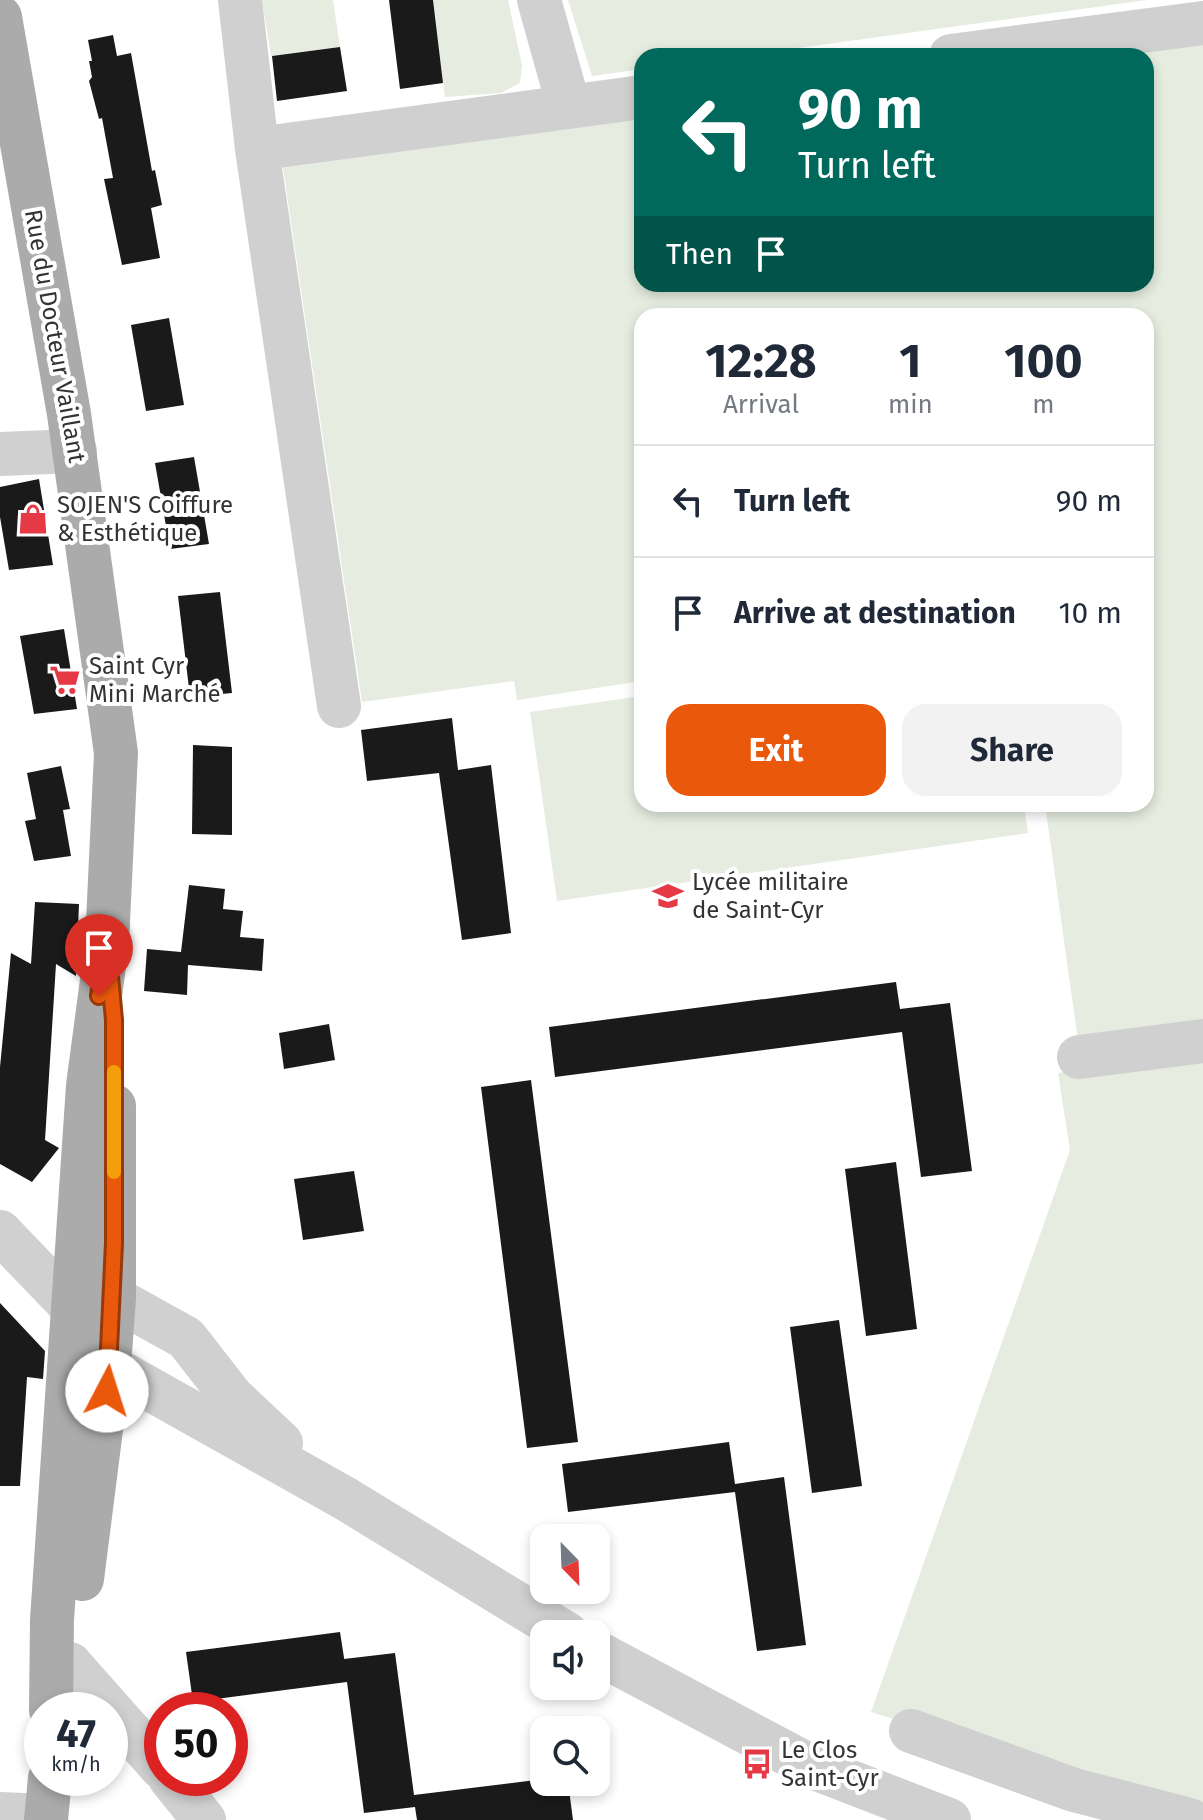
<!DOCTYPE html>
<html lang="en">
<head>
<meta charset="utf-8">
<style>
  :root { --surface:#fff; --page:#f2f2f3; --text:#1f2937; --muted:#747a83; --line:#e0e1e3; --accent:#ea580c }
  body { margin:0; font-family:"Fira Sans",sans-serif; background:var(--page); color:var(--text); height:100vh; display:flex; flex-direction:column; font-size:30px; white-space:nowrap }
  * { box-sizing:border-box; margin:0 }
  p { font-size:26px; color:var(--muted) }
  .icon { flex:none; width:44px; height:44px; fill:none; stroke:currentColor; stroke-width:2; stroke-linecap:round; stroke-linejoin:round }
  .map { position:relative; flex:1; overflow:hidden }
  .sheet { position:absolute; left:634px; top:308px; width:520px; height:504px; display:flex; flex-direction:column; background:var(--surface); border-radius:24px; box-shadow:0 4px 12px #0003 }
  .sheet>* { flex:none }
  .top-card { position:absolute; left:634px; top:48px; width:520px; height:244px; border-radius:24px; box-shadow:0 4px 12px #0003; background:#00695c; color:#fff; overflow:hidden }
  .needle { width:52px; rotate:157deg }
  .tools { position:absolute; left:530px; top:1524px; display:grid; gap:16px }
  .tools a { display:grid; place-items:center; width:80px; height:80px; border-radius:16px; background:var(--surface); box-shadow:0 4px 12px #0003; font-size:40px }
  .speed { position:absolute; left:24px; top:1692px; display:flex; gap:16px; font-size:40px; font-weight:700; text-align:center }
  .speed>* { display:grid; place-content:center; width:104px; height:104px; border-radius:50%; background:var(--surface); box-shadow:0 4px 12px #0003; line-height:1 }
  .speed small { font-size:20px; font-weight:400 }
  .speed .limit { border:12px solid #d22; background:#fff; color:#111 }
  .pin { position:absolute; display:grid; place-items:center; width:68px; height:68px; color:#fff; margin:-82px -34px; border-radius:50% 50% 50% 0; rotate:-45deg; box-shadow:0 0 8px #0007 }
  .pin .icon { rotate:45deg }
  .me { position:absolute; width:88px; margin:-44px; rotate:5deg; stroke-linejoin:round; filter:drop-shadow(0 0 6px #0008) }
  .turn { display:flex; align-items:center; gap:28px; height:168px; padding:0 32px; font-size:36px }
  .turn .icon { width:104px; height:104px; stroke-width:2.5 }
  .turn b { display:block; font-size:56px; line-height:68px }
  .then { display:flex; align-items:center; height:76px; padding:0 32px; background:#0003; gap:16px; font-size:30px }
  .eta { display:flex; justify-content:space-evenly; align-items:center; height:136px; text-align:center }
  .eta b { font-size:48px; font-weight:700; line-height:56px }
  .cta { display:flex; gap:16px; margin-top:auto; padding:16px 32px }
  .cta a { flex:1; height:92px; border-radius:24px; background:var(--accent); color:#fff; font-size:32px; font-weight:700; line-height:92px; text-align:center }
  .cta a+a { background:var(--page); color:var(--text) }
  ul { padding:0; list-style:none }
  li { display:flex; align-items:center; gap:24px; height:112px; padding:0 32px; border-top:2px solid var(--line) }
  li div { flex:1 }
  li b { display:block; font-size:30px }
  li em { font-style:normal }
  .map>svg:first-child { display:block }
  .green { fill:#e6ecdf }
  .building { fill:#1a1a1a }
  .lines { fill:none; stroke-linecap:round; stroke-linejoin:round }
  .minor { stroke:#d0d0d0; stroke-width:44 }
  .major { stroke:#ababab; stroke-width:44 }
  .route-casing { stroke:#983908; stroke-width:20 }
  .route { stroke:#ea580c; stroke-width:14 }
  .slow { stroke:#f59e0b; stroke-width:14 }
  .labels { text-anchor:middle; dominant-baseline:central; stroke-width:8; stroke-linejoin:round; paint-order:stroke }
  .street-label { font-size:24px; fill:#333; stroke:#fff }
  .poi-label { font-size:24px; fill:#333; stroke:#fff; text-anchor:start }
</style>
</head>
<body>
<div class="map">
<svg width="1203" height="1820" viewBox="0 0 1203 1820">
  <rect width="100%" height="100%" fill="#fff"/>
  <path class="green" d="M 262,0 L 333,0 L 340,47 L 271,56 Z
    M 433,0 L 508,0 L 522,65 L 520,83 L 501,93 L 445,97 Z
    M 568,0 L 1147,0 L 740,56 L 642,56 L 642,69 L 592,76 Z
    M 1203,40 L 1203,1024 L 1078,1041 L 1045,804 L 1146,804 L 1146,316 L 642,316 L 642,681 L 517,700 L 514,681 L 362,702 L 283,168 L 642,118 L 642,284 L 1146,284 L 1146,56 L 1086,56 Z
    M 642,696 L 642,804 L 1024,804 L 1028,833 L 557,901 L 530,712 Z
    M 1203,1048 L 1203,1817 L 871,1712 L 1070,1150 L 1058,1073 Z"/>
  <path class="building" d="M 389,0 L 433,0 L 443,83 L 400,89 Z
    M 113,35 L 117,56 L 131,53 L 152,171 L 155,170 L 162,205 L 151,208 L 160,258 L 122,265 L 104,179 L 113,178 L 102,118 L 99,119 L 89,81 L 92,77 L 89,61 L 92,61 L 88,40 Z
    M 340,47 L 347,91 L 277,101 L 272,56 Z
    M 169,318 L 184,405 L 146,411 L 131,325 Z
    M 194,457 L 209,544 L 170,549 L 155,463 Z
    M 39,479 L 53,565 L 9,570 L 0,517 L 0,487 Z
    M 220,592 L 232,693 L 190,697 L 178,596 Z
    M 64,629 L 77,709 L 34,714 L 20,636 Z
    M 452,718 L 458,770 L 491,765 L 511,933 L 462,940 L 439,773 L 367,781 L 361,730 Z
    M 193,745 L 232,747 L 232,835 L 192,834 Z
    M 61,766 L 70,809 L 63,810 L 71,856 L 34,861 L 25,821 L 36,819 L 27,773 Z
    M 189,885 L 225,889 L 223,909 L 243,911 L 240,937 L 264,939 L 262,971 L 188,965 L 187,995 L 144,991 L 147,949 L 181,952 Z
    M 35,902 L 79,904 L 76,976 L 56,964 L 45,1140 L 59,1148 L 32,1182 L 0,1164 L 0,1067 L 11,953 L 31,964 Z
    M 896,982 L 900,1009 L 950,1003 L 972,1171 L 921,1177 L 902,1032 L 555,1077 L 549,1027 Z
    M 329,1024 L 335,1060 L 284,1069 L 279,1033 Z
    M 531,1080 L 578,1442 L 527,1448 L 481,1087 Z
    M 896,1162 L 917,1329 L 866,1336 L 845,1169 Z
    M 354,1171 L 364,1231 L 303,1240 L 294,1179 Z
    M 0,1303 L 45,1351 L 43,1379 L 27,1377 L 20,1486 L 0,1486 Z
    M 839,1320 L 862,1486 L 812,1493 L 790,1327 Z
    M 729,1442 L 735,1484 L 784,1477 L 806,1645 L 757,1651 L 735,1492 L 568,1512 L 562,1464 Z
    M 340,1632 L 347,1677 L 344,1659 L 395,1653 L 414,1795 L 544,1779 L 544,1782 L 568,1782 L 573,1820 L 417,1820 L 415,1807 L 364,1813 L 347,1682 L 193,1702 L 186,1652 Z"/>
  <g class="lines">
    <path class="minor" d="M 240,0 L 257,149 L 339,706
      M 539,0 L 569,107
      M 951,56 L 1203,23
      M 257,149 L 642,97
      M 0,454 L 75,451
      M 1079,1057 L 1203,1041
      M 0,1232 L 74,1309 L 109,1366 L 346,1499 L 567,1634
      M 80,1308 L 114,1298 L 186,1338 L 232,1397 L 281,1443
      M 596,1652 L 812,1767 L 949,1820
      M 70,1664 L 162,1768
      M 911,1731 L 1074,1790 L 1190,1820
      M 170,1778 L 204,1820
      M 0,1814 L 46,1816"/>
    <path class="major" d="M 0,17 L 69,414 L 116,753 L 107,943 L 88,1086 L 52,1620 L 51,1710
      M 82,1579 L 109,1366 L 114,1298 L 114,1106
      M 46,1820 L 50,1778"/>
  </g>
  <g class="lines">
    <g class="route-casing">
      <path id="route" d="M 99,996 L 107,943 L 114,1020 L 114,1243 L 107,1391"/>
    </g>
    <use href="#route" class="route"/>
    <path class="slow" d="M 114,1072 L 114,1172"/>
  </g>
  <defs>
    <g id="shop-bare" transform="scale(2.4)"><path d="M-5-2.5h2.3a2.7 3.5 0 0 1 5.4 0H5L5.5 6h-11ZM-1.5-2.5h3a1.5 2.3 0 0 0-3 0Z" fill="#e63946" stroke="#fff" stroke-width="2.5" paint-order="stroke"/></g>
    <g id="supermarket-bare" transform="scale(2.4)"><path d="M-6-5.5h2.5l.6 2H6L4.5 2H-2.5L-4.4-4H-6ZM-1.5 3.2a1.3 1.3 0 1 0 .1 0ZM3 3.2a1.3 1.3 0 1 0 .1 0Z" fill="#e63946" stroke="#fff" stroke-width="2.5" paint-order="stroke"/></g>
    <g id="school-bare" transform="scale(2.4)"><path d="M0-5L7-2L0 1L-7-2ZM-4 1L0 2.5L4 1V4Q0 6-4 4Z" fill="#e63946" stroke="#fff" stroke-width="2.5" paint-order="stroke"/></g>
    <g id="bus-bare" transform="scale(2.4)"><path d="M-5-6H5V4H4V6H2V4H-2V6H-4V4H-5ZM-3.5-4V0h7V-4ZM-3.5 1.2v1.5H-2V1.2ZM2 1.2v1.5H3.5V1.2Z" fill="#e63946" stroke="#fff" stroke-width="2.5" paint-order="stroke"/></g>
  </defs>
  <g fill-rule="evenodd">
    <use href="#shop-bare" x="33" y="519"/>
    <use href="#supermarket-bare" x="65" y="680"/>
    <use href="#school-bare" x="668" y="896"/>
    <use href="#bus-bare" x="757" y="1764"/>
  </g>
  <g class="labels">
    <g class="street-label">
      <text transform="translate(55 336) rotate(80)">Rue du Docteur Vaillant</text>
    </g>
    <g class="poi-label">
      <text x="57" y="505">SOJEN'S Coiffure<tspan x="57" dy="28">&amp; Esthétique</tspan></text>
      <text x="89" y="666">Saint Cyr<tspan x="89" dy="28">Mini Marché</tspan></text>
      <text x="692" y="882">Lycée militaire<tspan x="692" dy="28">de Saint-Cyr</tspan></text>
      <text x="781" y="1750">Le Clos<tspan x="781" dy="28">Saint-Cyr</tspan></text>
    </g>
  </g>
</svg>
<div class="tools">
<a><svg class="needle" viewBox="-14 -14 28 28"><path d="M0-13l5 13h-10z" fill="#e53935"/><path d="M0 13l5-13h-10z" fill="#747a83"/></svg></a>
<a><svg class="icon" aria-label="sound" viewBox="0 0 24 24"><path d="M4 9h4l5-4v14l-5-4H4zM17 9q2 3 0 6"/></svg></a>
<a><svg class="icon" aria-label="search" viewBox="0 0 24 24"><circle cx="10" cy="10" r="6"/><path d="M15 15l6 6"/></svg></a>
</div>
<div class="speed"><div>47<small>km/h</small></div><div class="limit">50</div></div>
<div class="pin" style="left:99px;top:996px;background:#d93025"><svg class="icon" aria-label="arrive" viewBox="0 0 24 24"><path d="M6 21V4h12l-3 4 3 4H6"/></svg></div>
<svg class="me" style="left:107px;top:1391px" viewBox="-20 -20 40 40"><circle r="19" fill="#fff"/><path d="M0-13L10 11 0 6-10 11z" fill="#ea580c"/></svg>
<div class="top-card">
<div class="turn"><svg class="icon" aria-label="left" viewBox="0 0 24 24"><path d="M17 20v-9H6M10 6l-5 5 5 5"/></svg><div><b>90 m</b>Turn left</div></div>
<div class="then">Then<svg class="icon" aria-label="arrive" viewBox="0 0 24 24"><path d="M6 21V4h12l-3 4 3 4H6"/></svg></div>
</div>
<section class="sheet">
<div class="eta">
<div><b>12:28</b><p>Arrival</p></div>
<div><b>1</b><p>min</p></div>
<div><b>100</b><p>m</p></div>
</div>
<ul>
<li><svg class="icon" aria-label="left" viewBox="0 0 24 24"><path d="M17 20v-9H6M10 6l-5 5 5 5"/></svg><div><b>Turn left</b></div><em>90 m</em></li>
<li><svg class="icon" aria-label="arrive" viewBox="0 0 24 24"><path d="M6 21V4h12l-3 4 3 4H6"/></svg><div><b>Arrive at destination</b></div><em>10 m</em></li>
</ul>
<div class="cta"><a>Exit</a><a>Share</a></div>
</section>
</div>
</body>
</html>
